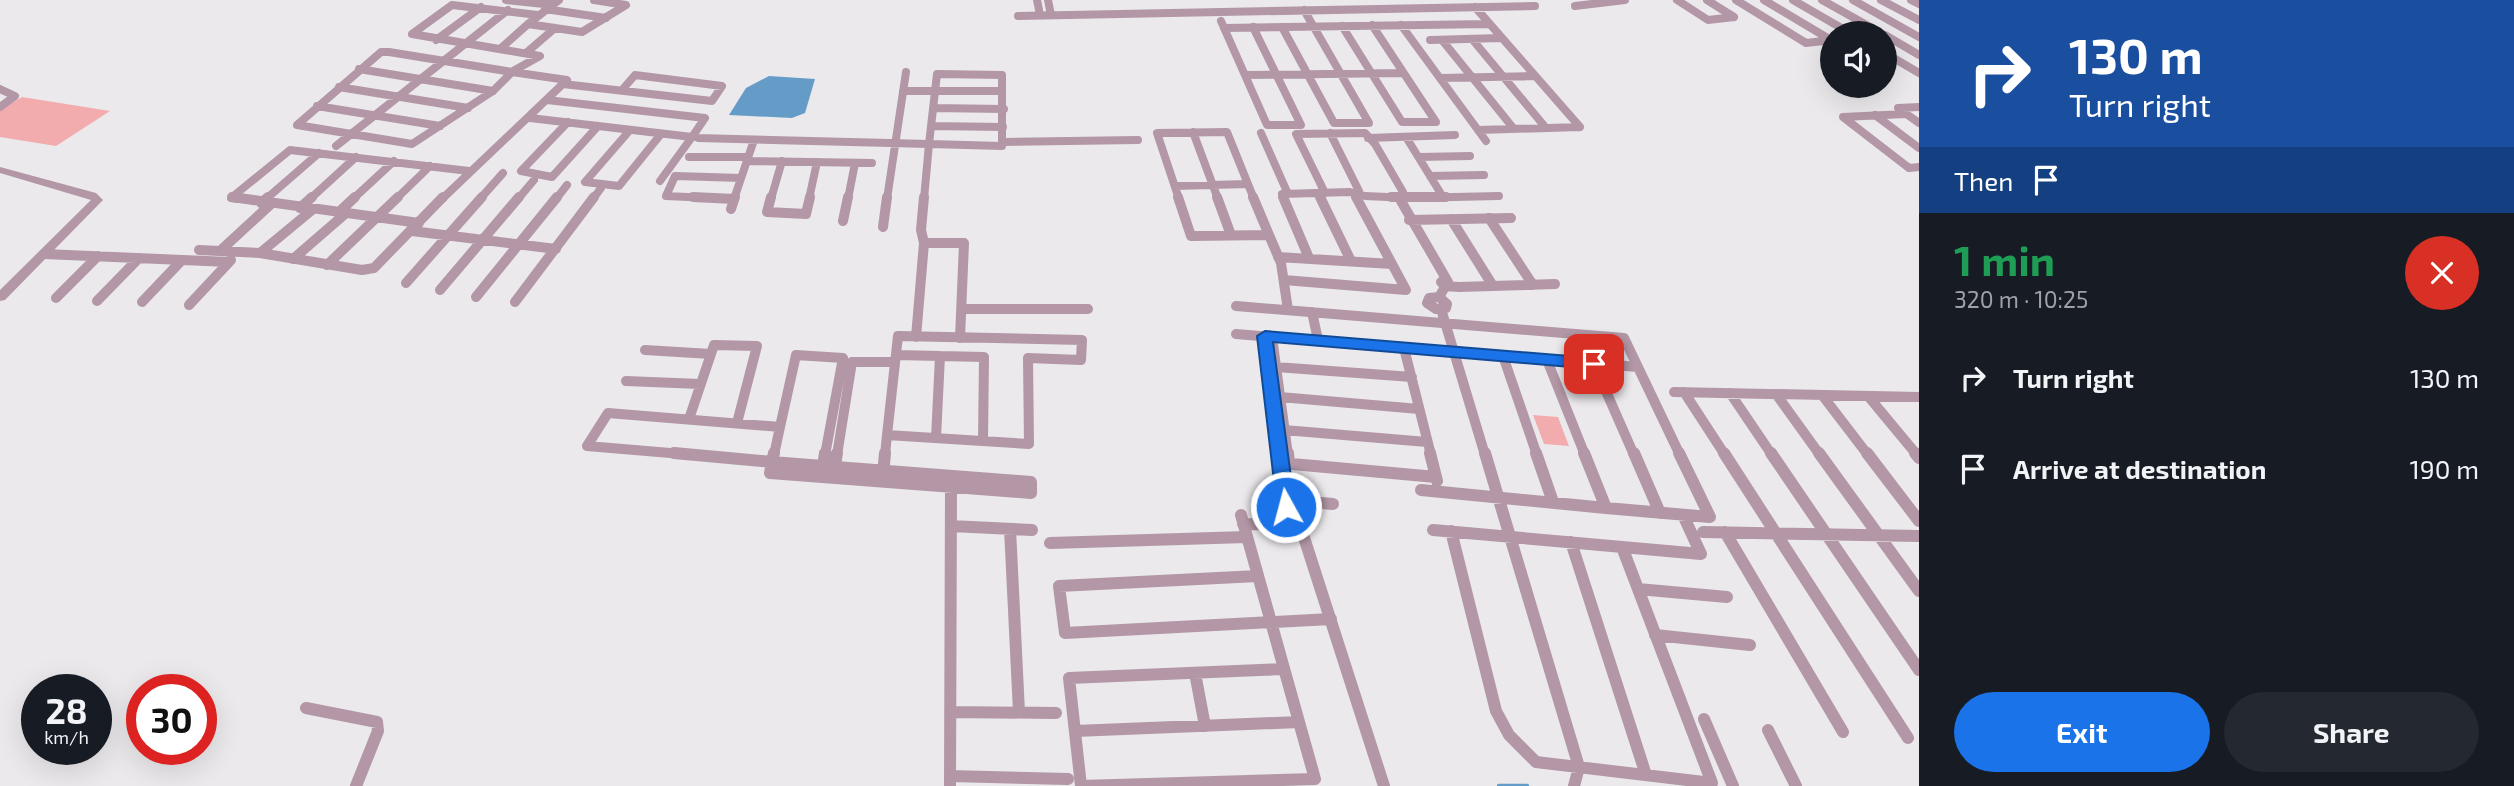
<!DOCTYPE html>
<html lang="en">
<head>
<meta charset="utf-8">
<style>
  :root { --surface:#171b24; --page:#242831; --text:#f1f3f6; --muted:#9ea1a6; --accent:#1a73e8 }
  body { margin:0; font-family:"Exo 2",sans-serif; background:var(--page); color:var(--text); height:100vh; display:flex; flex-direction:column; font-size:26px; white-space:nowrap }
  * { box-sizing:border-box; margin:0 }
  p { font-size:23px; color:var(--muted) }
  .icon { flex:none; width:38px; height:38px; fill:none; stroke:currentColor; stroke-width:2; stroke-linecap:round; stroke-linejoin:round }
  .map { position:relative; flex:1; overflow:hidden }
  .details { display:flex; flex-direction:column; background:var(--surface); width:595px }
  .details>* { flex:none }
  .banner { background:#1a4fa0; color:#fff; overflow:hidden }
  .controls { position:absolute; left:1820px; top:21px; display:grid; gap:14px }
  .controls a { display:grid; place-items:center; width:77px; height:77px; border-radius:50%; background:var(--surface); box-shadow:0 7px 28px #0002; font-size:35px }
  .speed { position:absolute; left:21px; top:674px; display:flex; gap:14px; font-size:35px; font-weight:700; text-align:center }
  .speed>* { display:grid; place-content:center; width:91px; height:91px; border-radius:50%; background:var(--surface); box-shadow:0 7px 28px #0002; line-height:1 }
  .speed small { font-size:18px; font-weight:400 }
  .speed .limit { border:10px solid #d22; background:#fff; color:#111 }
  .pin { position:absolute; display:grid; place-items:center; width:60px; height:60px; color:#fff; margin:-30px; border-radius:14px; box-shadow:0 4px 10px #0006 }
  .me { position:absolute; width:77px; margin:-38px; rotate:353deg; stroke-linejoin:round; filter:drop-shadow(0 0 5px #0008) }
  .turn { display:flex; align-items:center; gap:24px; height:147px; padding:0 35px; font-size:32px }
  .turn .icon { width:91px; height:91px; stroke-width:2.5 }
  .turn b { display:block; font-size:49px; line-height:60px }
  .then { display:flex; align-items:center; height:66px; padding:0 35px; background:#0003; gap:14px; font-size:26px }
  .round { display:grid; place-items:center; flex:none; width:74px; height:74px; border-radius:37px; background:var(--page) }
  .headline { display:flex; align-items:center; justify-content:space-between; height:119px; padding:0 35px }
  h1 { font-size:42px; font-weight:700; line-height:52px; color:#1e9e55 }
  .cta { display:flex; gap:14px; margin-top:auto; padding:14px 35px }
  .cta a { flex:1; height:80px; border-radius:42px; background:var(--accent); color:#fff; font-size:28px; font-weight:700; line-height:80px; text-align:center }
  .cta a+a { background:var(--page); color:var(--text) }
  ul { padding:0; list-style:none }
  li { display:flex; align-items:center; gap:21px; height:91px; padding:0 35px }
  li div { flex:1 }
  li b { display:block; font-size:26px }
  li em { font-style:normal }
  main { display:flex; flex:1; min-height:0 }
  .map>svg:first-child { display:block }
  .green { fill:#f3acae }
  .water { fill:#659bc7 }
  .lines { fill:none; stroke-linecap:round; stroke-linejoin:round }
  .stream { stroke:#659bc7; stroke-width:4.5 }
  .minor-far2 { stroke:#b397a6; stroke-width:8 }
  .minor-far1 { stroke:#b397a6; stroke-width:10 }
  .minor { stroke:#b397a6; stroke-width:12 }
  .tertiary { fill:#b397a6; fill-rule:evenodd }
  .route { fill:#1a73e8; stroke:#114b97; stroke-width:2 }
</style>
</head>
<body>
<main>
<div class="map">
<svg width="1919" height="786" viewBox="0 0 1919 786">
  <rect width="100%" height="100%" fill="#ebe9ec"/>
  <path class="green" d="M 22,97 L 110,111 L 56,146 L 0,137 L 0,110 Z
    M 1533,415 L 1558,417 L 1569,446 L 1544,444 Z"/>
  <path class="water" d="M 769,76 L 815,79 L 805,113 L 792,118 L 729,115 L 746,88 Z"/>
  <g class="lines">
    <path class="stream" d="M 1499,786 L 1527,786"/>
    <path class="minor-far2" d="M 506,0 L 544,4 L 549,0
      M 559,0 L 528,24 L 582,32 L 626,5 L 594,0
      M 1037,0 L 1040,15
      M 1048,0 L 1051,15
      M 1677,0 L 1708,20 L 1734,17
      M 1707,0 L 1734,17
      M 1736,0 L 1806,43 L 1832,40
      M 1764,0 L 1831,40
      M 1793,0 L 1850,33
      M 1822,0 L 1881,33
      M 1853,0 L 1919,37
      M 1881,0 L 1919,20
      M 1911,0 L 1919,4
      M 1575,6 L 1625,0
      M 1475,7 L 1580,127
      M 545,9 L 606,18
      M 1018,16 L 1535,6
      M 1221,21 L 1267,125 L 1301,125 L 1253,27
      M 1401,25 L 1486,141
      M 1342,26 L 1402,122 L 1436,122 L 1372,25
      M 1282,27 L 1334,123 L 1369,123 L 1304,10
      M 1224,28 L 1489,24
      M 1885,35 L 1919,55
      M 1472,39 L 1546,128
      M 436,40 L 481,7
      M 1430,40 L 1501,38
      M 1442,40 L 1514,129
      M 500,49 L 528,24
      M 381,52 L 389,52 L 512,72 L 493,91 L 412,144 L 297,125 Z
      M 526,53 L 555,28
      M 1885,53 L 1919,73
      M 359,69 L 493,91
      M 513,71 L 540,56 L 412,34 L 452,5 L 538,15
      M 937,74 L 1002,75 L 1002,146 L 929,144 Z
      M 1245,75 L 1403,73
      M 1440,78 L 1535,76
      M 563,84 L 712,101 L 722,86 L 635,75 L 622,90
      M 339,87 L 468,108
      M 0,89 L 15,96 L 0,107
      M 903,91 L 1002,91
      M 317,106 L 440,126
      M 1919,107 L 1898,108 L 1919,123
      M 933,108 L 1004,109
      M 1906,114 L 1843,117 L 1909,168 L 1919,167
      M 1875,115 L 1919,148
      M 530,118 L 692,137 L 705,118 L 547,100
      M 568,122 L 521,171 L 552,177 L 598,126
      M 931,126 L 1003,127
      M 630,130 L 585,182 L 619,186 L 661,134
      M 1478,130 L 1580,127
      M 1193,132 L 1218,199
      M 1261,133 L 1288,194
      M 1330,133 L 1359,191 L 1357,199
      M 1406,137 L 1443,197
      M 698,138 L 929,144
      M 1368,138 L 1455,135
      M 1003,142 L 1138,140
      M 336,146 L 508,10
      M 689,157 L 748,157
      M 1419,157 L 1470,156
      M 747,161 L 872,163
      M 1430,176 L 1484,175
      M 660,181 L 692,137
      M 1175,186 L 1248,184
      M 1318,193 L 1321,199
      M 1325,193 L 1296,134 L 1365,133 L 1375,144 L 1403,192 L 1401,199
      M 238,199 L 231,198 L 290,150 L 469,171
      M 266,199 L 319,153
      M 310,199 L 356,157
      M 353,199 L 394,161
      M 396,199 L 430,166
      M 442,199 L 567,80 L 512,72
      M 480,199 L 503,173
      M 518,199 L 534,180
      M 556,199 L 567,185
      M 593,199 L 601,188
      M 732,199 L 666,196 L 675,176 L 741,178
      M 734,199 L 754,140
      M 771,199 L 782,161
      M 809,199 L 817,162
      M 848,199 L 855,163
      M 887,199 L 906,72
      M 924,199 L 929,144
      M 1179,199 L 1157,133 L 1227,132 L 1254,199
      M 1284,199 L 1282,194 L 1350,192 L 1365,196 L 1409,198 L 1499,196"/>
    <path class="minor-far1" d="M 232,197 L 419,223
      M 693,197 L 734,199
      M 771,197 L 767,212 L 806,214 L 810,197
      M 1178,197 L 1191,236 L 1269,235
      M 1217,197 L 1231,235
      M 1253,197 L 1269,235
      M 1283,197 L 1309,258
      M 1320,197 L 1351,261
      M 1391,197 L 1446,197
      M 1402,197 L 1401,201 L 1448,282 L 1439,297
      M 261,203 L 268,197
      M 300,208 L 312,197
      M 731,209 L 735,197
      M 338,213 L 355,197
      M 1489,218 L 1533,285
      M 1451,219 L 1493,286
      M 1409,220 L 1511,218
      M 843,221 L 848,197
      M 883,227 L 887,197
      M 412,231 L 556,249
      M 1269,235 L 1281,263 L 1288,310
      M 924,243 L 964,243 L 960,338
      M 199,250 L 260,253 L 362,270 L 374,268 L 443,197
      M 220,251 L 271,204
      M 260,253 L 312,210
      M 44,254 L 229,262
      M 1278,257 L 1392,264
      M 293,259 L 345,214
      M 327,265 L 398,197
      M 1284,280 L 1406,290 L 1356,197
      M 1441,282 L 1445,286 L 1459,287 L 1555,284
      M 406,283 L 482,197
      M 440,290 L 519,197
      M 476,297 L 557,197
      M 1439,297 L 1447,304 L 1446,308 L 1436,309 L 1427,303 L 1429,298 Z
      M 56,298 L 98,256
      M 97,301 L 139,258
      M 142,302 L 182,260
      M 515,302 L 594,197
      M 189,305 L 231,260
      M 1236,306 L 1624,338 L 1680,455
      M 962,309 L 1088,309
      M 1441,309 L 1485,455
      M 1312,312 L 1318,340
      M 1236,334 L 1638,367
      M 898,336 L 1082,340 L 1081,360 L 1028,358 L 1029,444 L 887,435 Z
      M 1265,336 L 1280,455
      M 916,337 L 924,243 L 921,230 L 924,197
      M 1272,337 L 1288,455
      M 1404,348 L 1431,455
      M 645,350 L 711,354
      M 896,355 L 984,357 L 983,441
      M 1503,356 L 1537,455
      M 1547,360 L 1585,455
      M 1594,364 L 1634,455
      M 1276,367 L 1412,377
      M 626,381 L 700,384
      M 1674,392 L 1919,397
      M 1684,392 L 1725,455
      M 1730,393 L 1772,455
      M 1776,394 L 1820,455
      M 1822,395 L 1868,455
      M 1868,396 L 1917,455
      M 1280,397 L 1419,409
      M 689,419 L 714,345 L 757,346 L 737,423
      M 780,427 L 796,355 L 843,358 L 825,455
      M 1284,430 L 1427,442
      M 936,438 L 940,356
      M 694,455 L 587,446 L 608,413 L 780,427
      M 774,455 L 780,427
      M 837,455 L 852,362 L 895,362
      M 885,455 L 887,435"/>
    <path class="minor" d="M 674,453 L 772,462
      M 1279,453 L 1286,507
      M 1288,453 L 1289,464
      M 1430,453 L 1437,481
      M 1485,453 L 1579,767 L 1574,786
      M 1536,453 L 1553,502
      M 1584,453 L 1606,508 L 1710,517 L 1679,453
      M 1634,453 L 1660,513
      M 1724,453 L 1908,738
      M 1771,453 L 1919,670
      M 1819,453 L 1919,591
      M 1867,453 L 1919,521
      M 1915,453 L 1919,458
      M 772,462 L 823,466
      M 772,462 L 770,473 L 1031,493 L 1031,482 L 823,466
      M 772,462 L 774,453
      M 1281,463 L 1436,477
      M 823,466 L 825,453
      M 834,472 L 837,453
      M 883,475 L 885,453
      M 1421,490 L 1606,508
      M 1285,500 L 1333,504
      M 1241,515 L 1315,779 L 1081,786 L 1069,678 L 1284,669
      M 1243,524 L 1300,525 L 1384,786
      M 951,526 L 1032,530
      M 1010,529 L 1019,712
      M 1433,530 L 1701,554 L 1683,515
      M 1451,531 L 1496,711 L 1509,735 L 1536,762 L 1712,783 L 1622,547
      M 1703,532 L 1919,536
      M 1725,532 L 1843,732
      M 1571,542 L 1646,775
      M 1050,543 L 1247,537
      M 1258,576 L 1059,586 L 1065,633 L 1331,619
      M 1638,589 L 1727,597
      M 1655,635 L 1750,645
      M 1195,673 L 1205,726
      M 306,708 L 377,722 L 378,731 L 356,786
      M 950,712 L 1056,713
      M 1704,719 L 1733,786
      M 1768,730 L 1796,786
      M 1075,731 L 1299,722
      M 950,776 L 1068,779
      M 950,786 L 951,487"/>
    <path class="tertiary" d="M 0,167 L 96,193 L 103,200 L 5,300 L 0,301 L 0,290 L 91,200 L 0,173 Z"/>
  </g>
  <path class="route" d="M 1265,331 L 1594,358 L 1602,364 L 1594,369 L 1273,342 L 1295,507 L 1286,514 L 1277,507 L 1257,336 Z"/>
</svg>
<div class="controls">
<a><svg class="icon" aria-label="sound" viewBox="0 0 24 24"><path d="M4 9h4l5-4v14l-5-4H4zM17 9q2 3 0 6"/></svg></a>
</div>
<div class="speed"><div>28<small>km/h</small></div><div class="limit">30</div></div>
<div class="pin" style="left:1594px;top:364px;background:#d93025"><svg class="icon" aria-label="arrive" viewBox="0 0 24 24"><path d="M6 21V4h12l-3 4 3 4H6"/></svg></div>
<svg class="me" style="left:1286px;top:507px" viewBox="-20 -20 40 40"><circle r="17" fill="#1a73e8" stroke="#fff" stroke-width="3"/><path d="M0-11L8 9 0 5-8 9z" fill="#fff"/></svg>
</div>
<section class="details">
<div class="banner">
<div class="turn"><svg class="icon" aria-label="right" viewBox="0 0 24 24"><path d="M7 20v-9h11M14 6l5 5-5 5"/></svg><div><b>130 m</b>Turn right</div></div>
<div class="then">Then<svg class="icon" aria-label="arrive" viewBox="0 0 24 24"><path d="M6 21V4h12l-3 4 3 4H6"/></svg></div>
</div>
<div class="headline"><div><h1>1 min</h1><p>320 m · 10:25</p></div><a class="round" style="background:#d93025;color:#fff"><svg class="icon" aria-label="close" viewBox="0 0 24 24"><path d="M6 6l12 12M18 6L6 18"/></svg></a></div>
<ul>
<li><svg class="icon" aria-label="right" viewBox="0 0 24 24"><path d="M7 20v-9h11M14 6l5 5-5 5"/></svg><div><b>Turn right</b></div><em>130 m</em></li>
<li><svg class="icon" aria-label="arrive" viewBox="0 0 24 24"><path d="M6 21V4h12l-3 4 3 4H6"/></svg><div><b>Arrive at destination</b></div><em>190 m</em></li>
</ul>
<div class="cta"><a>Exit</a><a>Share</a></div>
</section>
</main>
</body>
</html>
